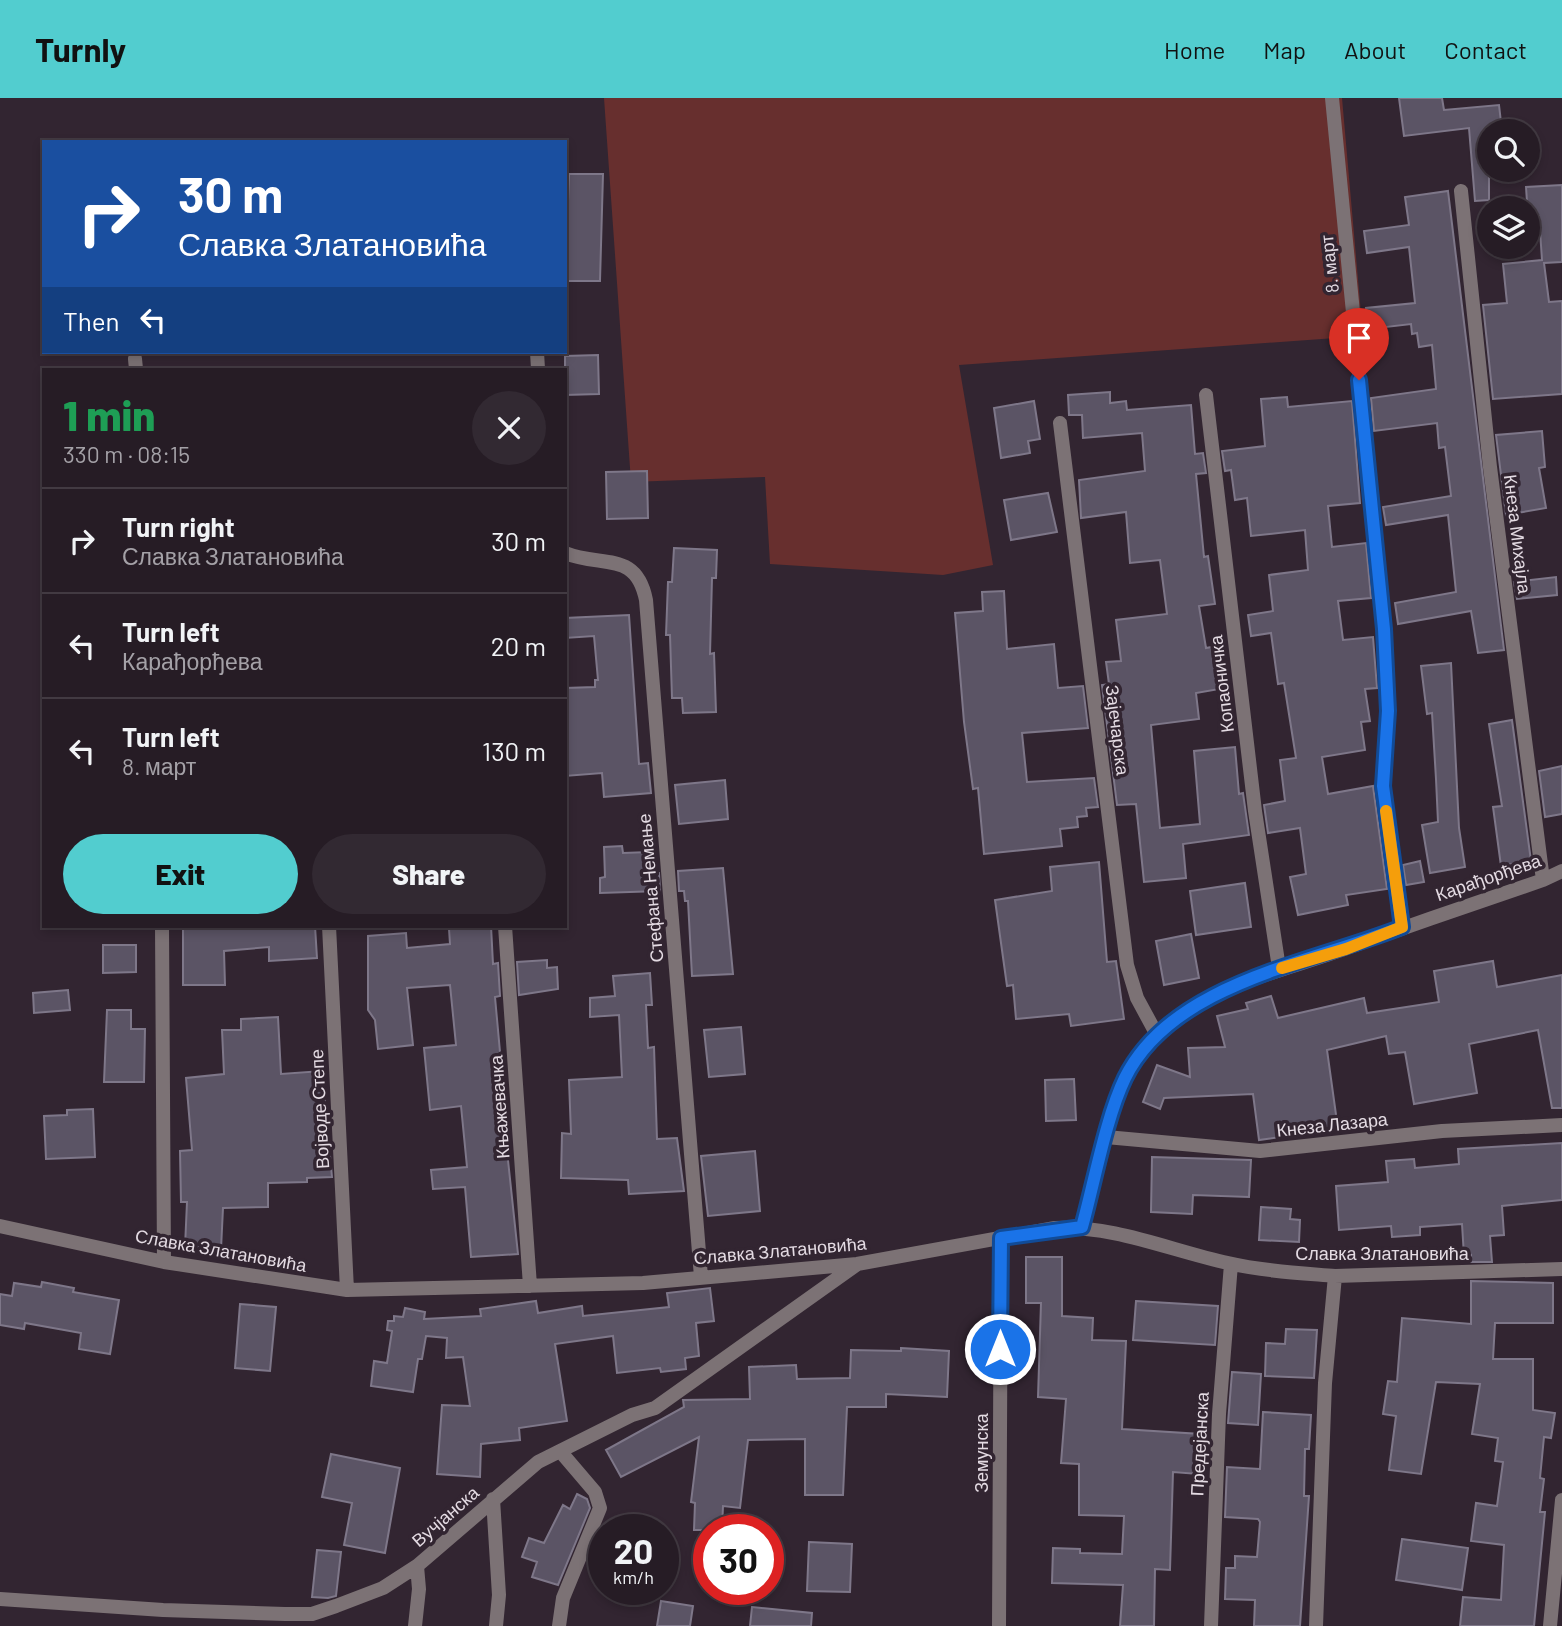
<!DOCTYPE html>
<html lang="en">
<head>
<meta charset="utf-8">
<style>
  :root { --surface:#261c25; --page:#322932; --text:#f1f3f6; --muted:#a4a1a7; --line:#423a42; --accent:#52cdcf }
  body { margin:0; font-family:Barlow,sans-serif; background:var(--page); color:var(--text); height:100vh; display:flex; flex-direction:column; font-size:26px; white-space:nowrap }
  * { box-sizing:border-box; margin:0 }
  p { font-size:23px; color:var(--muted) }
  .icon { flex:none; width:38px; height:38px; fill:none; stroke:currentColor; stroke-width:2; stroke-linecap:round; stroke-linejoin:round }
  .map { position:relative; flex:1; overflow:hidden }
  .panel { position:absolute; left:42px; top:270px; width:525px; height:560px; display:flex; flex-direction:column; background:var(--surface); border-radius:0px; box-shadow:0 4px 10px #0003,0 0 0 2px var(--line) }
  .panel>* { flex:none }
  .banner { position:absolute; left:42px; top:42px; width:525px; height:214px; border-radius:0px; box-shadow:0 4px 10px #0003,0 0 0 2px var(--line); background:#1a4fa0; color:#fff; overflow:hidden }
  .tools { position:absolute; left:1477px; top:21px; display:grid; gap:14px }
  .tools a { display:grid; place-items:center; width:63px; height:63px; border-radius:50%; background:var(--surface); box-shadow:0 4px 10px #0003,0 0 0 2px var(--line); font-size:35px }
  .speed { position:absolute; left:588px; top:1416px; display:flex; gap:14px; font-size:35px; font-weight:700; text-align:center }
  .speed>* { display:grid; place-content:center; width:91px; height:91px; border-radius:50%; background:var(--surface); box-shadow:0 4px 10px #0003,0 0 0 2px var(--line); line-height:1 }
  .speed small { font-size:18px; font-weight:400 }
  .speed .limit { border:10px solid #d22; background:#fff; color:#111 }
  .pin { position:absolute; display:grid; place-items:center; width:60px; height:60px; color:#fff; margin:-72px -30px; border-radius:50% 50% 50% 0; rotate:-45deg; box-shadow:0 0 7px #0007 }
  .pin .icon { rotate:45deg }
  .me { position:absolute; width:77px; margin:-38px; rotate:0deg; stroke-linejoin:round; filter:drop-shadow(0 0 5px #0008) }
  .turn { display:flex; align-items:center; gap:24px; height:147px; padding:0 21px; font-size:32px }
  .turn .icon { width:91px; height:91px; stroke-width:2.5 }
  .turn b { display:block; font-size:49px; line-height:60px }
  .then { display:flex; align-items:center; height:66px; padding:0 21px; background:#0003; gap:14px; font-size:26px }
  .round { display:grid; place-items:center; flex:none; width:74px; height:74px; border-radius:37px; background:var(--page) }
  .summary { display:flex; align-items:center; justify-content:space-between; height:119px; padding:0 21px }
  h1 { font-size:42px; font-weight:800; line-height:52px; color:#1e9e55 }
  .button { display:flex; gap:14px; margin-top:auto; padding:14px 21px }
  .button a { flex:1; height:80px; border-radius:42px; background:var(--accent); color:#111; font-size:28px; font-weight:800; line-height:80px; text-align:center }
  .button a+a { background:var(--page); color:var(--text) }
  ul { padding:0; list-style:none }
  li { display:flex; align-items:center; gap:21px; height:105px; padding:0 21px; border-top:2px solid var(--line) }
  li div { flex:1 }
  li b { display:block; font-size:26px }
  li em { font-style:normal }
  header { display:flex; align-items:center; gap:42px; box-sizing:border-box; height:98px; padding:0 35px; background:var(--accent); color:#111 }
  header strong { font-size:33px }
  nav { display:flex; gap:38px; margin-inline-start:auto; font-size:24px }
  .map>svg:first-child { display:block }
  .green { fill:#672f2e }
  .building { fill:#5b5465; stroke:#7e7789; stroke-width:2 }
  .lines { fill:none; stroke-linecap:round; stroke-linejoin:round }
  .street { stroke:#7c7275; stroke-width:14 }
  .route-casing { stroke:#114b97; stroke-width:18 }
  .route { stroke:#1a73e8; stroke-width:12 }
  .slow { stroke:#f59e0b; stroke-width:12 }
  .labels { text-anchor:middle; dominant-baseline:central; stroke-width:7; stroke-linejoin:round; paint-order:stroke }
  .street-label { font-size:18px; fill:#e4dbe3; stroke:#322531 }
</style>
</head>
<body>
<header>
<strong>Turnly</strong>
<nav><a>Home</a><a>Map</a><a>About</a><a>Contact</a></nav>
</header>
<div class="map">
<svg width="1562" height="1528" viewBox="0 0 1562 1528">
  <rect width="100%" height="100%" fill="#322531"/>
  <path class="green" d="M 604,0 L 1342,0 L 1363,238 L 959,267 L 993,467 L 943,477 L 770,466 L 765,379 L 631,384 Z"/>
  <path class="building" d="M 1399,0 L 1442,0 L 1444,12 L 1499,7 L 1502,33 L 1489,33 L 1489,102 L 1475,103 L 1469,30 L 1404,38 Z
    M 569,76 L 603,76 L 600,183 L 565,183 Z
    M 1562,87 L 1562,164 L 1544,165 L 1549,204 L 1562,203 L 1562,296 L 1493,301 L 1483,207 L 1507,205 L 1503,166 L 1542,162 L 1539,118 L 1528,119 L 1526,89 Z
    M 1448,93 L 1504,552 L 1478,555 L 1471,513 L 1398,526 L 1395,505 L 1456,494 L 1448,417 L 1386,427 L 1383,409 L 1451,398 L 1445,349 L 1439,350 L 1437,325 L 1374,333 L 1371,300 L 1436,291 L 1432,247 L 1419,249 L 1417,235 L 1412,236 L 1411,226 L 1369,231 L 1366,210 L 1415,205 L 1409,149 L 1367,155 L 1364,133 L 1409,127 L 1405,99 Z
    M 598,257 L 599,296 L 565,297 L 565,258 Z
    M 1110,294 L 1110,305 L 1126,303 L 1127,312 L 1191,307 L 1195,356 L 1203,355 L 1206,375 L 1196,376 L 1204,459 L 1208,458 L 1215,506 L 1199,508 L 1206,550 L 1217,548 L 1225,590 L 1196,595 L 1199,621 L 1151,627 L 1160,730 L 1200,726 L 1194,653 L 1235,649 L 1239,696 L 1243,695 L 1249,737 L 1183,746 L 1186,780 L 1144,784 L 1136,706 L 1117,707 L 1102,587 L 1109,586 L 1106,564 L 1121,563 L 1116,522 L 1167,516 L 1160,462 L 1130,465 L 1126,414 L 1081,420 L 1079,382 L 1145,373 L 1142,335 L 1083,340 L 1082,317 L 1069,317 L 1068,297 Z
    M 1287,299 L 1288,309 L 1352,303 L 1360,405 L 1328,408 L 1332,449 L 1366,445 L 1371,500 L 1338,503 L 1343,542 L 1373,539 L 1377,590 L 1365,591 L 1370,623 L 1361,624 L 1365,652 L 1322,659 L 1328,696 L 1373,688 L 1387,791 L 1346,797 L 1348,807 L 1298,817 L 1290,779 L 1306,776 L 1300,730 L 1268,735 L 1264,707 L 1285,703 L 1280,662 L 1296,660 L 1284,585 L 1278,586 L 1271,535 L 1251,538 L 1248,517 L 1273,513 L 1269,477 L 1308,472 L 1305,432 L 1251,438 L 1247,400 L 1235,402 L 1231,372 L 1225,373 L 1222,353 L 1265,348 L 1261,301 Z
    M 1034,303 L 1040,341 L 1028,343 L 1030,355 L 1001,360 L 994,310 Z
    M 1542,333 L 1545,369 L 1539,370 L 1546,410 L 1506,417 L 1496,337 Z
    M 647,373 L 648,420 L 607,421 L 606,374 Z
    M 1048,395 L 1057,434 L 1011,442 L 1004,402 Z
    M 674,450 L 717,452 L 716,480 L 712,480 L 710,556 L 714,555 L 716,614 L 683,615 L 682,600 L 672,600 L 670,537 L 666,537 L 668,484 L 672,484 Z
    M 1556,479 L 1557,497 L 1517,501 L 1514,484 Z
    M 1004,493 L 1007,551 L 1054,546 L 1058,590 L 1083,588 L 1088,630 L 1022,635 L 1027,684 L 1094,680 L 1098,709 L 1086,710 L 1087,718 L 1077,719 L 1078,729 L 1060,731 L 1062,748 L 984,756 L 978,690 L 973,691 L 964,624 L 955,515 L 983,513 L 982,494 Z
    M 629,517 L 639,666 L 648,665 L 651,695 L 604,699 L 602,675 L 565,678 L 565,590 L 595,589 L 595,582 L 598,582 L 594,538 L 565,540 L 565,520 Z
    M 1451,565 L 1459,730 L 1465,769 L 1430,775 L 1422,727 L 1438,724 L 1436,681 L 1432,615 L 1427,616 L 1421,568 Z
    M 1512,622 L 1531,763 L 1501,768 L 1493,709 L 1502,708 L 1489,626 Z
    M 1562,668 L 1562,716 L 1545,719 L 1539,673 Z
    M 725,682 L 728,721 L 679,726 L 675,687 Z
    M 622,748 L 623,755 L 649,754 L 650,776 L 659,775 L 660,793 L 600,795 L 600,780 L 605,779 L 604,749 Z
    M 1420,763 L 1424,784 L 1406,787 L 1403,767 Z
    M 1099,764 L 1107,864 L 1116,863 L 1124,921 L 1071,928 L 1069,916 L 1016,921 L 1013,887 L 1007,888 L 995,802 L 1052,793 L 1050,769 Z
    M 723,770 L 733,876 L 692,878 L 688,803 L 685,803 L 684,793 L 679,793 L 678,773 Z
    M 1245,785 L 1251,829 L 1196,837 L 1190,793 Z
    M 183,828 L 315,828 L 317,860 L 269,863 L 269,849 L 224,853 L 225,887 L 183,887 Z
    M 491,828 L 493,866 L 498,865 L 500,898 L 495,899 L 503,987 L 500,987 L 518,1156 L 471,1159 L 465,1089 L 433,1091 L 431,1072 L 467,1069 L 461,1008 L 430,1012 L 424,950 L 456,947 L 450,887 L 407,890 L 413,947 L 378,951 L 375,922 L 368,912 L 368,838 L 406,835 L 407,850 L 450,846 L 449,831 Z
    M 1191,836 L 1199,880 L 1164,887 L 1156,843 Z
    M 103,847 L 136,847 L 136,874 L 103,875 Z
    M 547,862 L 547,870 L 557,869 L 558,891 L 519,897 L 517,864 Z
    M 1493,863 L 1497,889 L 1562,877 L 1562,1010 L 1552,1010 L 1538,932 L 1469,946 L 1477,995 L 1414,1006 L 1405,954 L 1389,956 L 1386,938 L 1327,952 L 1338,1031 L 1259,1042 L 1253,996 L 1164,1000 L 1160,1011 L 1143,1004 L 1157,967 L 1190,979 L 1188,950 L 1225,949 L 1217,918 L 1248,911 L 1246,905 L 1271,898 L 1278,920 L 1364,900 L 1367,915 L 1439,904 L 1434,873 Z
    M 650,875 L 652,907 L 646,907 L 648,950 L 654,949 L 657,1041 L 677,1040 L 684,1093 L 629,1096 L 628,1082 L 561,1080 L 562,1035 L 571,1036 L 569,982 L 622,979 L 619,917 L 590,919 L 590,900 L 615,898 L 613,878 Z
    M 68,892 L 70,912 L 34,915 L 33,895 Z
    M 107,912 L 131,912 L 131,931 L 145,931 L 144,984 L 104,984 Z
    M 278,919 L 281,976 L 322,973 L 332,1079 L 307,1080 L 307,1084 L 268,1085 L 268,1109 L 223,1110 L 221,1151 L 185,1149 L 187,1104 L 181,1104 L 180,1053 L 192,1052 L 186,980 L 224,976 L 222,932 L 241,932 L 241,921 Z
    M 741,929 L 745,976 L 709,979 L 704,932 Z
    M 1074,981 L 1076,1022 L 1046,1023 L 1045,982 Z
    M 93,1011 L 95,1059 L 46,1061 L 44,1018 L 67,1017 L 67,1012 Z
    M 1562,1045 L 1562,1102 L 1502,1108 L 1504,1137 L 1490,1138 L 1492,1164 L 1471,1164 L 1471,1157 L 1464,1158 L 1462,1126 L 1420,1129 L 1420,1137 L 1392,1139 L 1391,1128 L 1339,1132 L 1336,1088 L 1388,1084 L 1386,1063 L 1414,1061 L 1415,1070 L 1459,1066 L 1458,1051 Z
    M 755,1053 L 760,1113 L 708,1118 L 701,1058 Z
    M 1152,1059 L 1251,1062 L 1249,1099 L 1193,1097 L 1192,1116 L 1151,1114 Z
    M 1261,1109 L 1291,1111 L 1290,1121 L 1300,1122 L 1299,1144 L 1259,1142 Z
    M 1026,1159 L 1062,1159 L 1062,1218 L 1093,1220 L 1092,1242 L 1126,1243 L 1122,1331 L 1201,1336 L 1198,1376 L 1173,1374 L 1170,1472 L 1155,1471 L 1154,1528 L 1120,1528 L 1123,1487 L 1052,1485 L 1053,1450 L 1080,1451 L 1080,1455 L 1122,1456 L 1124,1418 L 1079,1417 L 1079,1366 L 1061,1365 L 1066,1301 L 1038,1299 L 1041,1205 L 1026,1205 Z
    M 1471,1183 L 1553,1185 L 1553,1225 L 1495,1225 L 1493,1261 L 1533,1261 L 1533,1312 L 1555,1315 L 1551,1340 L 1544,1339 L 1540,1380 L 1544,1381 L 1540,1414 L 1545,1414 L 1534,1528 L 1460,1528 L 1463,1499 L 1501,1502 L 1504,1447 L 1471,1443 L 1476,1405 L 1497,1408 L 1503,1364 L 1495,1363 L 1498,1340 L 1472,1336 L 1480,1286 L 1436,1284 L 1421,1376 L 1389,1372 L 1396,1318 L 1383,1316 L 1388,1283 L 1397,1284 L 1402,1220 L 1471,1226 Z
    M 42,1184 L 74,1190 L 73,1194 L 119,1202 L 110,1256 L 79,1251 L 81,1235 L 25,1225 L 24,1231 L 0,1227 L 0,1196 L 12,1198 L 14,1185 L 41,1189 Z
    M 710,1190 L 714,1223 L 696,1225 L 699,1258 L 685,1260 L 686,1271 L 661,1274 L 660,1270 L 617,1275 L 613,1238 L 555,1246 L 567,1323 L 519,1330 L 520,1342 L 481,1346 L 480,1379 L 437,1376 L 442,1307 L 470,1308 L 463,1259 L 446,1260 L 447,1240 L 426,1238 L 422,1261 L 418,1261 L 413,1294 L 371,1288 L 374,1263 L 387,1265 L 392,1233 L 387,1232 L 388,1223 L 394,1223 L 394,1218 L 403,1219 L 405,1210 L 425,1214 L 424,1221 L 481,1218 L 480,1211 L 536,1203 L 538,1215 L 582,1208 L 583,1218 L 669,1209 L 667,1195 Z
    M 1136,1203 L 1218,1208 L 1215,1247 L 1133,1242 Z
    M 240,1206 L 276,1209 L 270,1273 L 235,1270 Z
    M 1286,1231 L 1317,1232 L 1314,1280 L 1265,1278 L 1266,1245 L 1285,1246 Z
    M 901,1250 L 949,1253 L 947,1299 L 886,1296 L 886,1309 L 847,1309 L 843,1397 L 805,1397 L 805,1341 L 748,1342 L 740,1410 L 723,1408 L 722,1432 L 694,1432 L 695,1405 L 691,1404 L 699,1339 L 621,1379 L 606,1352 L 684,1309 L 683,1302 L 750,1301 L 749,1269 L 796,1267 L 797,1281 L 850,1280 L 851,1252 L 901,1253 Z
    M 1232,1274 L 1261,1276 L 1258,1327 L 1228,1325 Z
    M 1263,1314 L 1311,1317 L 1309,1351 L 1305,1351 L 1304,1398 L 1309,1398 L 1300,1528 L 1254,1528 L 1255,1502 L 1225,1501 L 1226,1470 L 1235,1470 L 1235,1458 L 1257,1459 L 1260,1424 L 1258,1421 L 1225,1419 L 1227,1369 L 1260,1371 Z
    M 331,1356 L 400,1370 L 385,1455 L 344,1447 L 352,1405 L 322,1399 Z
    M 577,1396 L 587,1401 L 590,1410 L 558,1487 L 532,1479 L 537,1464 L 522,1459 L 529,1440 L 544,1445 L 563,1407 L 570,1411 Z
    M 1402,1441 L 1468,1450 L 1462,1492 L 1396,1482 Z
    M 809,1444 L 852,1446 L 850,1494 L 807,1493 Z
    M 317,1452 L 341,1454 L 336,1498 L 328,1500 L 312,1499 Z
    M 661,1503 L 693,1508 L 690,1528 L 657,1528 Z
    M 752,1509 L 812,1515 L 811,1528 L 750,1528 Z"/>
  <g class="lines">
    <path class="street" d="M 1332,0 L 1384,531 L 1388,613 L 1383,688 L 1402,829
      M 1461,93 L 1490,369 L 1543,782
      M 537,254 L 538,271
      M 135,261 L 136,271
      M 1206,297 L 1255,713 L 1279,870
      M 1060,325 L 1127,867 L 1137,900 L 1157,937
      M 565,455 C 602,470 636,452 646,502 L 701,1179
      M 162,828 L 164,1164
      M 329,828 L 347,1192
      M 505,828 L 530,1188
      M 1106,1039 L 1260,1053 L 1442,1033 L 1562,1027
      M 0,1128 L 164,1164 L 347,1192 L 643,1185 L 857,1166 L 1055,1130 C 1113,1127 1172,1153 1228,1165 C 1263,1173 1300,1175 1335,1178 L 1562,1171
      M 1082,1129 C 1096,1079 1110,993 1141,953 C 1192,890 1276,876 1347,850 C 1412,827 1478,804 1543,782 L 1562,773
      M 493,1401 L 499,1497 L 496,1528
      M 0,1501 L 163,1512 L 285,1516 L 312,1516 L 336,1508 L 383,1490 L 417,1468 L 538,1364 L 632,1317 L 655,1310 L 856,1167
      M 415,1528 L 419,1491 L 417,1468
      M 559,1528 L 563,1500 L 600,1410 L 595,1394 L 560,1353
      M 999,1528 L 1001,1140
      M 1211,1528 L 1219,1316 L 1231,1166
      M 1316,1528 L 1325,1285 L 1335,1178
      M 1550,1528 L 1562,1402"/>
  </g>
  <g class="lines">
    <g class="route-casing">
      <path id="route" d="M 1000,1251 L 1001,1140 L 1082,1129 C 1094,1086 1106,1019 1125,980 C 1172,885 1311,865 1402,829 L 1383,688 L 1388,613 L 1384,531 L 1359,282"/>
    </g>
    <use href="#route" class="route"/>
    <path class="slow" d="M 1282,870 L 1346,851 L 1402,829 L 1386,713"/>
  </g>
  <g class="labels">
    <g class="street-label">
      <text transform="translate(1329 166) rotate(-96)">8. март</text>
      <text transform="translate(1518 436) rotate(83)">Кнеза Михајла</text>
      <text transform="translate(1221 586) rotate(-97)">Копаоничка</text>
      <text transform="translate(1118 632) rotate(83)">Зајечарска</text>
      <text transform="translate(1488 779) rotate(-19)">Карађорђева</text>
      <text transform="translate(650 790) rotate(-95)">Стефана Немање</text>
      <text transform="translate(499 1009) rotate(-94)">Књажевачка</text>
      <text transform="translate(319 1011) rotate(-93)">Војводе Степе</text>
      <text transform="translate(1332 1026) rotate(-6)">Кнеза Лазара</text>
      <text transform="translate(221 1152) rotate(10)">Славка Златановића</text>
      <text transform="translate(780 1152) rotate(-5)">Славка Златановића</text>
      <text x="1382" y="1155">Славка Златановића</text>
      <text transform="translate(1199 1346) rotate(-87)">Предејанска</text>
      <text transform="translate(981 1355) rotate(-90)">Земунска</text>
      <text transform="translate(445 1418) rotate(-41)">Вучјанска</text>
    </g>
  </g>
</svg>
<div class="tools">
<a><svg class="icon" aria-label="search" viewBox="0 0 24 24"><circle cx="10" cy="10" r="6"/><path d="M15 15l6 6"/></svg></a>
<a><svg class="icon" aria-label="layers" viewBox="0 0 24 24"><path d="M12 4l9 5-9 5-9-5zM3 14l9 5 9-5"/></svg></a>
</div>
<div class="speed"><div>20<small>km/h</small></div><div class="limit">30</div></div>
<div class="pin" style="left:1359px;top:282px;background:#d93025"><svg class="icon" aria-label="arrive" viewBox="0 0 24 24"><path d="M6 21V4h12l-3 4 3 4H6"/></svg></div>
<svg class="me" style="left:1000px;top:1251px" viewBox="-20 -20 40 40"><circle r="17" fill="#1a73e8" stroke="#fff" stroke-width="3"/><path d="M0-11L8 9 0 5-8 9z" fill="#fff"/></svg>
<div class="banner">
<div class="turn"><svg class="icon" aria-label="right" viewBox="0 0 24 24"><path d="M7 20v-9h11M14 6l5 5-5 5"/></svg><div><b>30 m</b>Славка Златановића</div></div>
<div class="then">Then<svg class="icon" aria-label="left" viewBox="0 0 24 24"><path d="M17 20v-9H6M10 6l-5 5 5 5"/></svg></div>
</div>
<section class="panel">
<div class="summary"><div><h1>1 min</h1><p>330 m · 08:15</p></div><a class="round"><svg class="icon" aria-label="close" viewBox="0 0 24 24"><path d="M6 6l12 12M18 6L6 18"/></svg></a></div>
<ul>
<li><svg class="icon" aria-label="right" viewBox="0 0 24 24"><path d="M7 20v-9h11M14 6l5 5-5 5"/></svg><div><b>Turn right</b><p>Славка Златановића</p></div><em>30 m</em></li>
<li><svg class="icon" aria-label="left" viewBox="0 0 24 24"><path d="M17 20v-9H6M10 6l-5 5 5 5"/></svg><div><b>Turn left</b><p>Карађорђева</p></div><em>20 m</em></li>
<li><svg class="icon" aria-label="left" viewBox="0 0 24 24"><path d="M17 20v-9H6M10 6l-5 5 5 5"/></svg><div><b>Turn left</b><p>8. март</p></div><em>130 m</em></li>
</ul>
<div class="button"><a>Exit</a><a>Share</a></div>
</section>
</div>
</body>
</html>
